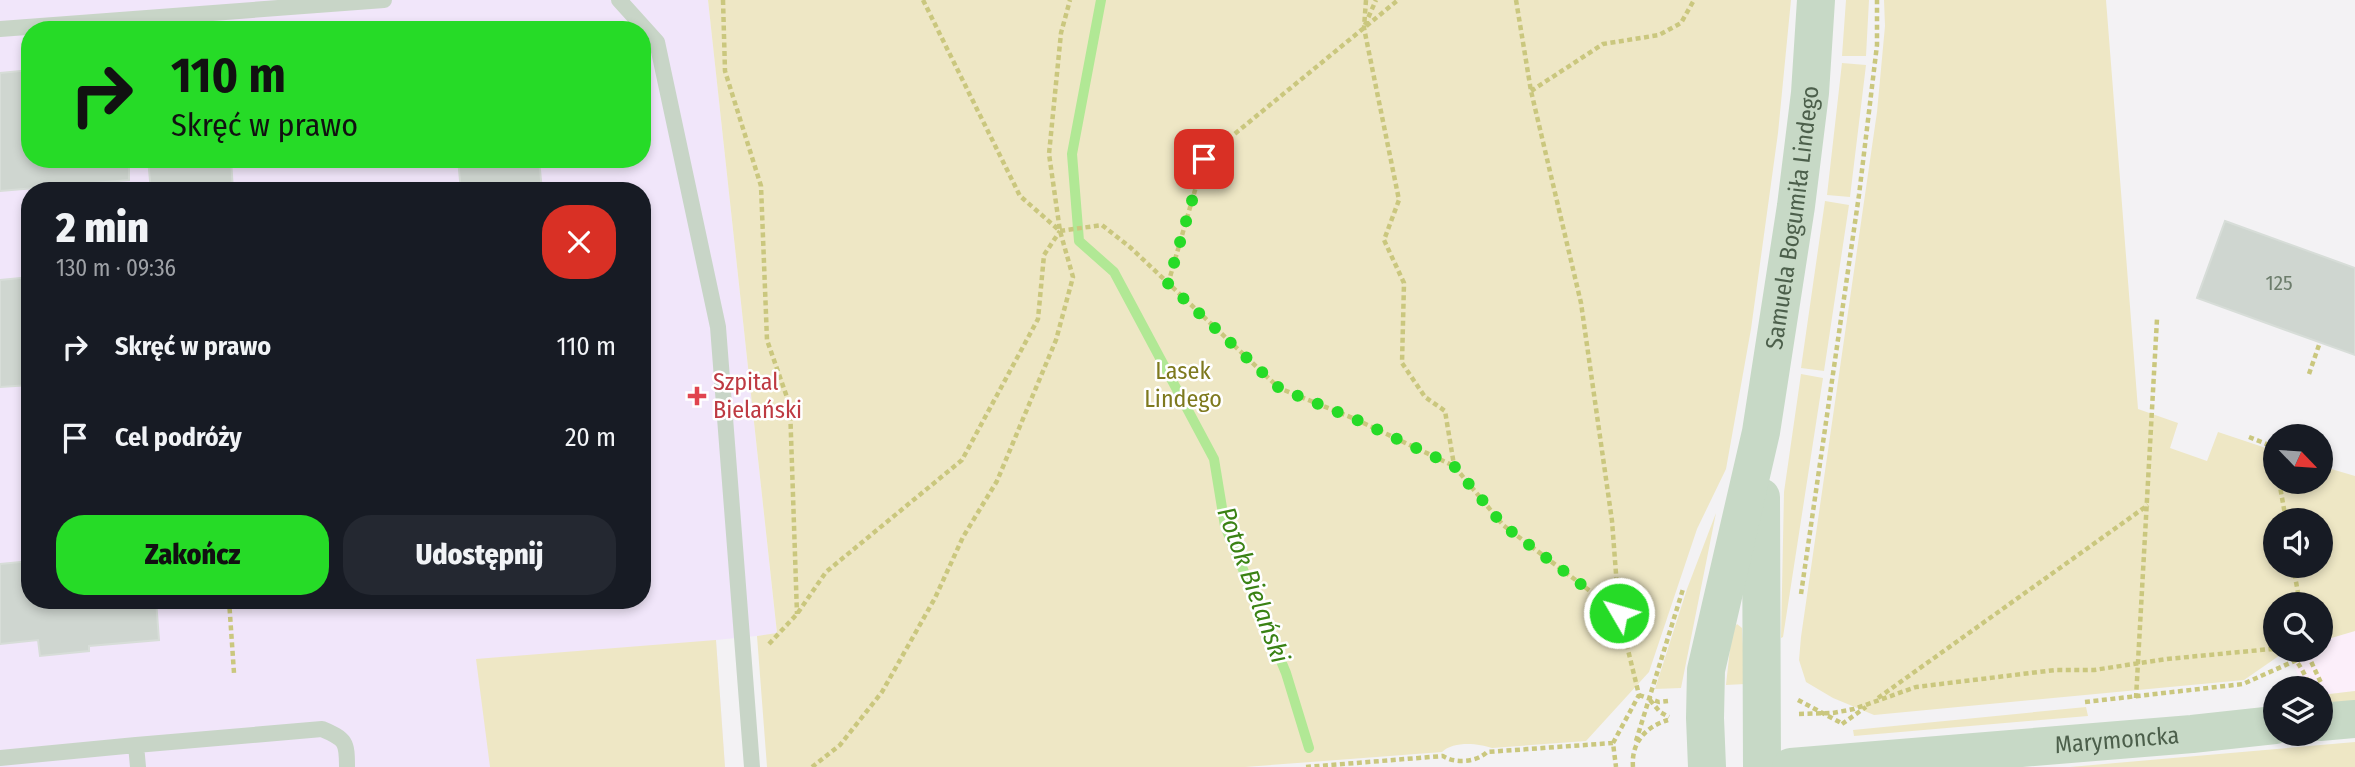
<!DOCTYPE html>
<html lang="pl">
<head>
<meta charset="utf-8">
<style>
  :root { --surface:#171b24; --page:#242831; --text:#f1f3f6; --muted:#9ea1a6; --accent:#26db27 }
  body { margin:0; font-family:"Fira Sans Condensed",sans-serif; background:var(--page); color:var(--text); height:100vh; display:flex; flex-direction:column; font-size:26px; white-space:nowrap }
  * { box-sizing:border-box; margin:0 }
  p { font-size:23px; color:var(--muted) }
  .icon { flex:none; width:38px; height:38px; fill:none; stroke:currentColor; stroke-width:2; stroke-linecap:round; stroke-linejoin:round }
  .map { position:relative; flex:1; overflow:hidden }
  .details { position:absolute; left:21px; top:182px; width:630px; height:427px; display:flex; flex-direction:column; background:var(--surface); border-radius:28px; box-shadow:0 4px 10px #0003 }
  .details>* { flex:none }
  .guide { position:absolute; left:21px; top:21px; width:630px; height:147px; border-radius:28px; box-shadow:0 4px 10px #0003; background:#26db27; color:#111; overflow:hidden }
  .needle { width:46px; rotate:115deg }
  .buttons { position:absolute; left:2263px; top:424px; display:grid; gap:14px }
  .buttons a { display:grid; place-items:center; width:70px; height:70px; border-radius:50%; background:var(--surface); box-shadow:0 4px 10px #0003; font-size:35px }
  .pin { position:absolute; display:grid; place-items:center; width:60px; height:60px; color:#fff; margin:-30px; border-radius:14px; box-shadow:0 4px 10px #0006 }
  .me { position:absolute; width:77px; margin:-38px; rotate:308deg; stroke-linejoin:round; filter:drop-shadow(0 0 5px #0008) }
  .turn { display:flex; align-items:center; gap:24px; height:147px; padding:0 35px; font-size:32px }
  .turn .icon { width:91px; height:91px; stroke-width:2.5 }
  .turn b { display:block; font-size:49px; line-height:60px }
  .round { display:grid; place-items:center; flex:none; width:74px; height:74px; border-radius:28px; background:var(--page) }
  .overview { display:flex; align-items:center; justify-content:space-between; height:119px; padding:0 35px }
  h1 { font-size:42px; font-weight:800; line-height:52px }
  .cta { display:flex; gap:14px; margin-top:auto; padding:14px 35px }
  .cta a { flex:1; height:80px; border-radius:28px; background:var(--accent); color:#111; font-size:28px; font-weight:800; line-height:80px; text-align:center }
  .cta a+a { background:var(--page); color:var(--text) }
  ul { padding:0; list-style:none }
  li { display:flex; align-items:center; gap:21px; height:91px; padding:0 35px }
  li div { flex:1 }
  li b { display:block; font-size:26px }
  li em { font-style:normal }
  .map>svg:first-child { display:block }
  .commercial { fill:#fceffa }
  .medical { fill:#f1e6fa; fill-rule:evenodd }
  .green { fill:#eee7c5; fill-rule:evenodd }
  .lines { fill:none; stroke-linecap:round; stroke-linejoin:round }
  .stream { stroke:#b1e895; stroke-width:10 }
  .building { fill:#cfd6d0; stroke:#d7ddd8; stroke-width:2 }
  .path { stroke:#cac77e; stroke-width:4.5; stroke-dasharray:5 3.5; stroke-linecap:butt }
  .lane { stroke:#c8d5c7; stroke-width:16 }
  .secondary { stroke:#c7d9c6; stroke-width:38 }
  .route { stroke:#26db27; stroke-width:12; stroke-dasharray:0 21.6 }
  .health-dot { fill:#e0444e; stroke:#fff; stroke-width:2.5 }
  .labels { text-anchor:middle; dominant-baseline:central; stroke-width:5; stroke-linejoin:round; paint-order:stroke }
  .number-label { font-size:21px; fill:#6d7d6c }
  .street-label { font-size:24px; fill:#4c5f4b; stroke:#fff }
  .park-label { font-size:24px; fill:#7e791e; stroke:#fff }
  .health-label { font-size:24px; fill:#be3a42; stroke:#fff; text-anchor:start }
  .water-label { font-size:26px; font-style:italic; fill:#3a8214; stroke:#fff }
</style>
</head>
<body>
<div class="map">
<svg width="2355" height="767" viewBox="0 0 2355 767">
  <rect width="100%" height="100%" fill="#f3f2f4"/>
  <path class="commercial" d="M 2355,631 L 2355,691 L 2321,695 L 2320,688 L 2305,688 L 2286,651 L 2320,649 L 2321,641 Z"/>
  <path class="medical" d="M 0,0 L 708,0 L 777,634 L 716,640 L 725,767 L 0,767 ZM 30,30 L 642,30 L 642,159 L 30,159 ZM 30,191 L 642,191 L 642,600 L 30,600 Z"/>
  <path class="green" d="M 708,0 L 1791,0 L 1778,133 L 1751,329 L 1726,469 L 1697,529 L 1649,672 L 1586,741 L 1492,748 C 1478,743 1453,741 1442,752 L 1245,767 L 767,767 L 757,636 L 777,633 Z
    M 1846,0 L 1869,0 L 1866,56 L 1842,56 Z
    M 1884,0 L 2106,0 L 2138,409 L 2178,423 L 2170,448 L 2207,461 L 2218,432 L 2275,451 L 2275,481 L 2320,481 L 2321,466 L 2355,476 L 2355,631 L 2321,641 L 2320,604 L 2275,604 L 2275,649 L 2293,649 L 2286,651 L 2244,680 L 1874,715 L 1833,698 L 1806,682 L 1799,660 L 1801,637 L 1877,112 L 1885,26 ZM 2275,520 L 2320,520 L 2320,565 L 2275,565 Z
    M 1842,63 L 1866,65 L 1850,197 L 1827,195 Z
    M 1825,201 L 1849,205 L 1824,371 L 1801,368 Z
    M 1801,374 L 1823,378 L 1783,637 L 1781,638 L 1784,492 Z
    M 1716,513 L 1681,688 L 1655,689 L 1687,589 Z
    M 1737,624 L 1742,628 L 1745,684 L 1726,685 L 1732,630 Z
    M 716,640 L 725,767 L 490,767 L 476,659 Z
    M 2355,691 L 2355,702 L 2321,705 L 2321,695 Z
    M 2086,707 L 2088,716 L 1854,736 L 1853,730 Z
    M 2355,742 L 2355,767 L 2070,767 Z"/>
  <g class="lines">
    <path class="stream" d="M 1101,0 L 1072,154 L 1079,241 L 1114,272 L 1214,459 L 1225,526 L 1286,673 L 1309,748"/>
  </g>
  <path class="building" d="M 30,70 L 30,159 L 129,159 L 129,180 L 0,191 L 0,73 Z
    M 148,159 L 231,159 L 233,191 L 151,191 Z
    M 458,159 L 539,159 L 542,191 L 461,191 Z
    M 2225,221 L 2355,268 L 2355,355 L 2197,298 Z
    M 30,277 L 30,385 L 0,387 L 0,280 Z
    M 30,561 L 30,600 L 156,600 L 159,640 L 89,646 L 89,651 L 40,656 L 38,640 L 0,644 L 0,564 Z"/>
  <g class="lines">
    <path class="path" d="M 723,0 L 725,71 L 761,186 L 767,340 L 790,406 L 797,614
      M 923,0 L 1020,196 L 1060,231 L 1102,225 L 1131,248 L 1279,388 L 1355,419 L 1454,466 L 1503,525 L 1619,613
      M 1366,0 L 1364,28 L 1399,200 L 1384,240 L 1404,283 L 1402,363 L 1425,397 L 1445,411 L 1454,465
      M 1516,0 L 1531,91 L 1581,303 L 1612,521 L 1619,613 L 1639,695 L 1613,743 L 1616,767
      M 1365,25 L 1376,0
      M 1531,91 L 1603,44 L 1659,35 L 1681,23 L 1694,0
      M 1168,284 L 1204,159 L 1398,0
      M 2309,374 L 2320,342
      M 2249,437 L 2274,447 L 2275,455
      M 2279,481 L 2286,520
      M 2293,565 L 2300,604
      M 1801,594 L 1859,195 L 1877,45 L 1877,0
      M 229,600 L 234,673
      M 769,644 L 797,614 L 826,572 L 962,460 L 1038,319 L 1044,255 L 1060,231
      M 1639,695 L 1659,702 L 1668,701
      M 1878,698 L 2148,505
      M 2136,698 L 2157,319
      M 1650,700 L 1660,712 L 1669,717
      M 1798,700 L 1843,724
      M 2085,702 L 2243,684 L 2308,655 L 2322,685
      M 1799,714 L 1833,713 L 1854,709 L 1916,687 L 2055,670 L 2094,670 L 2167,659 L 2271,649 C 2297,652 2300,667 2311,687
      M 1842,724 L 1866,707
      M 1636,741 L 1683,589
      M 812,767 L 840,745 L 882,692 L 935,598 L 963,537 L 997,481 L 1056,340 L 1073,277 L 1060,231 L 1049,154 L 1061,33 L 1070,0
      M 1306,767 L 1443,756 C 1455,764 1477,762 1487,752 L 1613,743
      M 1633,767 C 1631,743 1645,727 1668,720"/>
    <path class="lane" d="M 619,0 L 657,42 L 718,327 L 752,767
      M 0,29 L 384,0
      M 0,758 L 136,745
      M 138,767 L 136,745 L 322,729 C 346,739 347,742 347,767"/>
    <g class="secondary">
      <path d="M 1761,497 L 1762,767"/>
      <path d="M 2320,722 L 2355,719"/>
      <path id="s1" d="M 1707,767 L 1705,718 L 1706,670 L 1761,432 L 1796,206 L 1810,93 L 1816,0"/>
      <path id="s2" d="M 1791,767 L 2192,734 L 2275,725"/>
    </g>
  </g>
  <g class="lines">
    <path class="route" d="M 1204,159 L 1168,284 L 1279,388 L 1355,419 L 1454,466 L 1503,525 L 1619,613"/>
  </g>
  <path class="health-dot" d="M693.5 385.5h7v7h7v7h-7v7h-7v-7h-7v-7h7z"/>
  <g class="labels">
    <g class="number-label">
      <text x="2279" y="283">125</text>
    </g>
    <g class="street-label">
      <text stroke="none"><textPath href="#s1" startOffset="558">Samuela Bogumiła Lindego</textPath></text>
      <text stroke="none"><textPath href="#s2" startOffset="327">Marymoncka</textPath></text>
    </g>
    <g class="park-label">
      <text x="1183" y="371">Lasek<tspan x="1183" dy="28">Lindego</tspan></text>
    </g>
    <g class="health-label">
      <text x="713" y="382">Szpital<tspan x="713" dy="28">Bielański</tspan></text>
    </g>
    <g class="water-label">
      <text transform="translate(1253 585) rotate(70)">Potok Bielański</text>
    </g>
  </g>
</svg>
<div class="buttons">
<a><svg class="needle" viewBox="-14 -14 28 28"><path d="M0-13l5 13h-10z" fill="#e53935"/><path d="M0 13l5-13h-10z" fill="#9ea1a6"/></svg></a>
<a><svg class="icon" aria-label="sound" viewBox="0 0 24 24"><path d="M4 9h4l5-4v14l-5-4H4zM17 9q2 3 0 6"/></svg></a>
<a><svg class="icon" aria-label="search" viewBox="0 0 24 24"><circle cx="10" cy="10" r="6"/><path d="M15 15l6 6"/></svg></a>
<a><svg class="icon" aria-label="layers" viewBox="0 0 24 24"><path d="M12 4l9 5-9 5-9-5zM3 14l9 5 9-5"/></svg></a>
</div>
<div class="pin" style="left:1204px;top:159px;background:#d93025"><svg class="icon" aria-label="arrive" viewBox="0 0 24 24"><path d="M6 21V4h12l-3 4 3 4H6"/></svg></div>
<svg class="me" style="left:1619px;top:613px" viewBox="-20 -20 40 40"><circle r="17" fill="#26db27" stroke="#fff" stroke-width="3"/><path d="M0-11L8 9 0 5-8 9z" fill="#fff"/></svg>
<div class="guide">
<div class="turn"><svg class="icon" aria-label="right" viewBox="0 0 24 24"><path d="M7 20v-9h11M14 6l5 5-5 5"/></svg><div><b>110 m</b>Skręć w prawo</div></div>
</div>
<section class="details">
<div class="overview"><div><h1>2 min</h1><p>130 m · 09:36</p></div><a class="round" style="background:#d93025;color:#fff"><svg class="icon" aria-label="close" viewBox="0 0 24 24"><path d="M6 6l12 12M18 6L6 18"/></svg></a></div>
<ul>
<li><svg class="icon" aria-label="right" viewBox="0 0 24 24"><path d="M7 20v-9h11M14 6l5 5-5 5"/></svg><div><b>Skręć w prawo</b></div><em>110 m</em></li>
<li><svg class="icon" aria-label="arrive" viewBox="0 0 24 24"><path d="M6 21V4h12l-3 4 3 4H6"/></svg><div><b>Cel podróży</b></div><em>20 m</em></li>
</ul>
<div class="cta"><a>Zakończ</a><a>Udostępnij</a></div>
</section>
</div>
</body>
</html>
